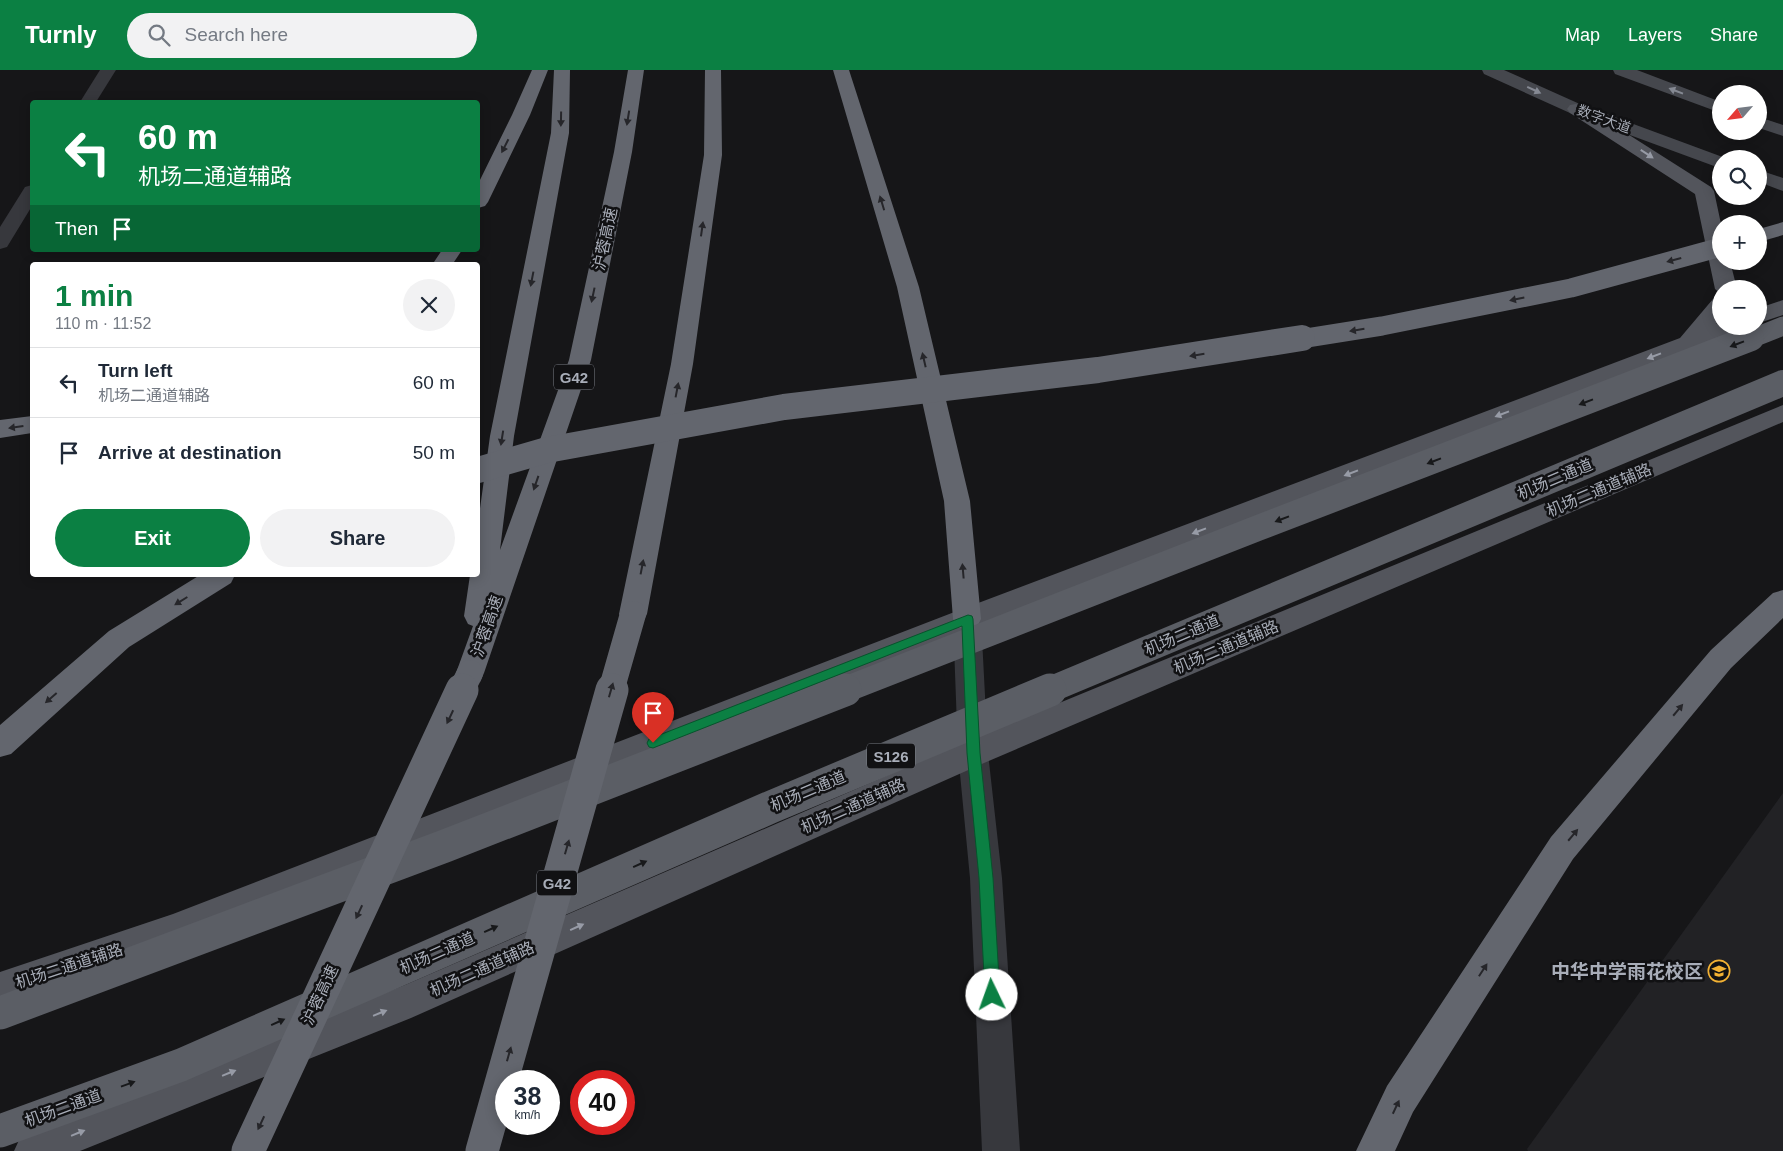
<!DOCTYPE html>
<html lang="en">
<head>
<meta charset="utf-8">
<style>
  :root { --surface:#fff; --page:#f2f2f3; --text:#1f2937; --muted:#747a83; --line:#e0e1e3; --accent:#0b8043 }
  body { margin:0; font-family:Helvetica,"Noto Sans SC",sans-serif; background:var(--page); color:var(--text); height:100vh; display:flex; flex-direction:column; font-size:19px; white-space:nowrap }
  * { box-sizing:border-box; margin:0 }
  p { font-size:16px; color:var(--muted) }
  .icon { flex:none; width:28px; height:28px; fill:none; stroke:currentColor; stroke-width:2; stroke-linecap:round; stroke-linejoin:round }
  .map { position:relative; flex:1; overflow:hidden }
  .side { position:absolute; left:30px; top:192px; width:450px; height:315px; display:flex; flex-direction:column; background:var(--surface); border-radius:5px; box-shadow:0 2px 12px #0003 }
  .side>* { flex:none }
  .top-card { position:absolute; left:30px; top:30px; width:450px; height:152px; border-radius:5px; box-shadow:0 2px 12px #0003; background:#0b8043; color:#fff; overflow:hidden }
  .needle { width:32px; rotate:242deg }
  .controls { position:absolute; left:1712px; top:15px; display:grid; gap:10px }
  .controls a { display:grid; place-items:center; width:55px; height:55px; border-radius:50%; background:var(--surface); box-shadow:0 2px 12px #0003; font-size:25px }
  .speed { position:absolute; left:495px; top:1000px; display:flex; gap:10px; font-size:25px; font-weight:700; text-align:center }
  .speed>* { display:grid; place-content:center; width:65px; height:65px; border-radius:50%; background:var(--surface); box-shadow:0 2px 12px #0003; line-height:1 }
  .speed small { font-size:12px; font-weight:400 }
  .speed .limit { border:8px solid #d22; background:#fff; color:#111 }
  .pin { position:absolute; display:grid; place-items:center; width:42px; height:42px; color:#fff; margin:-51px -21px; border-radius:50% 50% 50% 0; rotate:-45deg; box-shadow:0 0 5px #0007 }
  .pin .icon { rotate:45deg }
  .me { position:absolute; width:55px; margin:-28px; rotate:357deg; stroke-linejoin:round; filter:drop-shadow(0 0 4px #0008) }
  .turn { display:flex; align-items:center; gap:18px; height:105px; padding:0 25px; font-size:22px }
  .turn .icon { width:65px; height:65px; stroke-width:2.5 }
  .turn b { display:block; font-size:35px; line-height:42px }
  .then { display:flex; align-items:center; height:48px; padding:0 25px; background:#0003; gap:10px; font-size:19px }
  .round { display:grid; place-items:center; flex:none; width:52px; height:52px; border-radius:26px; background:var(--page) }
  .head { display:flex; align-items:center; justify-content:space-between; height:85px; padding:0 25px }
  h1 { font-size:30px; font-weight:800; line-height:38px; color:var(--accent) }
  .cta { display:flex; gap:10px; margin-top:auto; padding:10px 25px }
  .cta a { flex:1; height:58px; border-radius:30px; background:var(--accent); color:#fff; font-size:20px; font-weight:800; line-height:58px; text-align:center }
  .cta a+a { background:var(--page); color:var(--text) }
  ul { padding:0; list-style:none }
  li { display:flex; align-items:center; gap:15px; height:70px; padding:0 25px; border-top:1px solid var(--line) }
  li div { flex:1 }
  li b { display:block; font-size:19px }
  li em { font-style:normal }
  header { display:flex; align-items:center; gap:30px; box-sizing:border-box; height:70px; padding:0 25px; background:var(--accent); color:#fff }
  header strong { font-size:24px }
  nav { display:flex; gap:28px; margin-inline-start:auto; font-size:18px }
  .search { width:350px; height:45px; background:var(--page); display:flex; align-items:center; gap:12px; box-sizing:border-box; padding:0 18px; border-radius:28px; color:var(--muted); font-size:19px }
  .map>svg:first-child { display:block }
  .built { fill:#222225 }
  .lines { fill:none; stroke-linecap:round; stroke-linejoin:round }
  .tertiary { fill:#37383d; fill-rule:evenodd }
  .secondary { fill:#45474d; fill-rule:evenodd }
  .primary { fill:#53555c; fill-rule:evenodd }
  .motorway { fill:#63666e; fill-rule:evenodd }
  .trunk-bridge-far2 { stroke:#5b5e65; stroke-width:19 }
  .trunk-bridge-far1 { stroke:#5b5e65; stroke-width:26 }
  .trunk-bridge { stroke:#5b5e65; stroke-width:33 }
  .motorway-bridge-far2 { stroke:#63666e; stroke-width:19 }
  .motorway-bridge-far1 { stroke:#63666e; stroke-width:26 }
  .motorway-bridge { stroke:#63666e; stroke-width:33 }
  .oneway { fill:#858993 }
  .oneway2 { fill:#26262a }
  .oneway3 { fill:#979ba6 }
  .oneway4 { fill:#18191b }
  .route { fill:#0b8043; stroke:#07532c }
  .labels { text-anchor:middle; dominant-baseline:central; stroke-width:5; stroke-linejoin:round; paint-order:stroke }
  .far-street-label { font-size:14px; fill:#a8adb8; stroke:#111113 }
  .shield { fill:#111113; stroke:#7b7e86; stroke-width:1 }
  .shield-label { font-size:15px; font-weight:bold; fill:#a8adb8 }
  .street-label { font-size:16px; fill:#a8adb8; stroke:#111113 }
  .near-poi-label { font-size:19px; font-weight:bold; fill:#a8adb8; stroke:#111113; text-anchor:end }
</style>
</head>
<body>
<header>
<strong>Turnly</strong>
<div class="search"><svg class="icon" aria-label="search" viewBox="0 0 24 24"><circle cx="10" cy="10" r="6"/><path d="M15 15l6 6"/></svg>Search here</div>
<nav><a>Map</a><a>Layers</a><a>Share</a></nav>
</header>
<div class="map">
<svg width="1783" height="1081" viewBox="0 0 1783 1081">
  <rect width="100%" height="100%" fill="#161618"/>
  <path class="built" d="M 1783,723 L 1783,1081 L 1528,1081 L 1527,1079 Z"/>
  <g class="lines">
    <path class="tertiary" d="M 100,0 L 116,0 L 96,32 L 80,32 Z
      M 32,115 L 32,136 L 7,177 L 0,179 L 0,157 L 25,117 Z
      M 967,538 L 977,541 L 981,549 L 988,683 L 1002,808 L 1020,1081 L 982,1081 L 970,808 L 958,683 L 953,549 L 957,541 Z"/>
    <path class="secondary" d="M 1482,0 L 1504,0 L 1582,35 L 1728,89 L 1721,89 L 1721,98 L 1714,96 L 1570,43 L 1484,4 Z
      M 1613,0 L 1637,0 L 1721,32 L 1721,43 L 1615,4 Z
      M 1759,47 L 1783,55 L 1783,66 L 1759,58 Z
      M 1759,100 L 1783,108 L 1783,121 L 1759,112 Z"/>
    <path class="primary" d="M 1576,34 L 1582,35 L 1711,117 L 1714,121 L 1721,154 L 1721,191 L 1730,191 L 1737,219 L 1721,219 L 1721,224 L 1715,219 L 1695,124 L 1570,43 L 1567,39 L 1570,35 Z
      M 1721,227 L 1721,248 L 1716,254 L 1721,252 L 1721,256 L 1743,256 L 1740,261 L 977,557 L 173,878 L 0,936 L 0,902 L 173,844 L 957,541 L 1680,268 L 1713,229 Z
      M 1783,230 L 1783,245 L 1759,253 L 1759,238 Z
      M 1783,335 L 1783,352 L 984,693 L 411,948 L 80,1081 L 14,1081 L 20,1068 L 405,915 L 962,673 Z"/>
    <path class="motorway" d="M 532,0 L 548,0 L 530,45 L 488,132 L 485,136 L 478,138 L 478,114 L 512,45 Z
      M 554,0 L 570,0 L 569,63 L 514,366 L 500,480 L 569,290 L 614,82 L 628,0 L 644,0 L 632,82 L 591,290 L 484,603 L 480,612 L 470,615 L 460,612 L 456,603 L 473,556 L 468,554 L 464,546 L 470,505 L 478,505 L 478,453 L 490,366 L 551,63 Z
      M 705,0 L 721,0 L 722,85 L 693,294 L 647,544 L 643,552 L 633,555 L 623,552 L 619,544 L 671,294 L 704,85 Z
      M 833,0 L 849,0 L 919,217 L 970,431 L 981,549 L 977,557 L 967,560 L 957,557 L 953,549 L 944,431 L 897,217 Z
      M 1783,152 L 1783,165 L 1759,172 L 1759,159 Z
      M 442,180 L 462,180 L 452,195 L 432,195 Z
      M 32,346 L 32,363 L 0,368 L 0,350 Z
      M 200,505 L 235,505 L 231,513 L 129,577 L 11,684 L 0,687 L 0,655 L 109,561 Z
      M 1783,520 L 1783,548 L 1731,598 L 1573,789 L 1413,1042 L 1395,1081 L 1356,1081 L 1387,1016 L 1551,767 L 1711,580 L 1773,523 Z"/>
    <path class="trunk-bridge-far2" d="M 1748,270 L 1783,256"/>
    <path class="trunk-bridge-far1" d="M 842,621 L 1258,458 L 1751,268
      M 1047,621 L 1783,313"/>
    <path class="trunk-bridge" d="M 0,943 L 445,776 L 845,620
      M 0,1061 L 181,995 L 771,737 L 1050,620"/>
    <path class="motorway-bridge-far2" d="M 1294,270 L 1382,256 L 1571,218 L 1721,177"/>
    <path class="motorway-bridge-far1" d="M 478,400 L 547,380 L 784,337 L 1098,300 L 1302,268
      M 461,621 L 470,603
      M 611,621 L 633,544"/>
    <path class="motorway-bridge" d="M 248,1081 L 462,620
      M 482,1081 L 612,620"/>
  </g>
  <defs><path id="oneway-solid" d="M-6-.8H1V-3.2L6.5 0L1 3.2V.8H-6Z" transform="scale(1.25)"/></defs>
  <g class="oneway">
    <use href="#oneway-solid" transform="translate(1534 20) rotate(25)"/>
    <use href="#oneway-solid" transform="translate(1676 21) rotate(-159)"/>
  </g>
  <g class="oneway2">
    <use href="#oneway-solid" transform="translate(628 48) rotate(99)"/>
    <use href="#oneway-solid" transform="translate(561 49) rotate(91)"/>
    <use href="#oneway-solid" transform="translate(505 76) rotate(117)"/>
    <use href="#oneway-solid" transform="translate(882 133) rotate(-107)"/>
    <use href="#oneway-solid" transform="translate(702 159) rotate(-82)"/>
    <use href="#oneway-solid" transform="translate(1674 190) rotate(165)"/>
    <use href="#oneway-solid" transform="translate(532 209) rotate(101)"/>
    <use href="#oneway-solid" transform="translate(593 225) rotate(102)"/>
    <use href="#oneway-solid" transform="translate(1517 229) rotate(168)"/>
    <use href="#oneway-solid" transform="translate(1357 260) rotate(171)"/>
    <use href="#oneway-solid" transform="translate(1197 285) rotate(171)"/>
    <use href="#oneway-solid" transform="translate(924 290) rotate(-103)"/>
    <use href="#oneway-solid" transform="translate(677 320) rotate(-79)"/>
    <use href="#oneway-solid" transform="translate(16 357) rotate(172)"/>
    <use href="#oneway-solid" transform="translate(502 368) rotate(99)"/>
    <use href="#oneway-solid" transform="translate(536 413) rotate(109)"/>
    <use href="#oneway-solid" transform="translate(642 497) rotate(-79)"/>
    <use href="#oneway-solid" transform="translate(963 501) rotate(-95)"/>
    <use href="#oneway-solid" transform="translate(181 531) rotate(148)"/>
    <use href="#oneway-solid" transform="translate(611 620) rotate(-74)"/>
    <use href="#oneway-solid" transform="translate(51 628) rotate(139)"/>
    <use href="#oneway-solid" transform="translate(1678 640) rotate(-50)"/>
    <use href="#oneway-solid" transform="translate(450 647) rotate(115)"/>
    <use href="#oneway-solid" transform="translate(1573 765) rotate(-50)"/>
    <use href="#oneway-solid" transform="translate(567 777) rotate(-74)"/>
    <use href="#oneway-solid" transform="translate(359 842) rotate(115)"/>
    <use href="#oneway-solid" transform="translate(1483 900) rotate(-57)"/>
    <use href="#oneway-solid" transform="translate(509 984) rotate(-74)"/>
    <use href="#oneway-solid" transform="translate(1396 1037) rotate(-65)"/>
    <use href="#oneway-solid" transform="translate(261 1053) rotate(115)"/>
  </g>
  <g class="oneway3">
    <use href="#oneway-solid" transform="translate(1647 84) rotate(33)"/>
    <use href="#oneway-solid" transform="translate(1654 286) rotate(159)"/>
    <use href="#oneway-solid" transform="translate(1502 344) rotate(159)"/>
    <use href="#oneway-solid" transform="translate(1351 403) rotate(159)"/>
    <use href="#oneway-solid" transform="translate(1199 461) rotate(159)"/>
    <use href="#oneway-solid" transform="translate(577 857) rotate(-24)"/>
    <use href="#oneway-solid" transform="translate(380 943) rotate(-22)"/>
    <use href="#oneway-solid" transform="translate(229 1003) rotate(-22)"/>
    <use href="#oneway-solid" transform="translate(78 1063) rotate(-22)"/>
  </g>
  <g class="oneway4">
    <use href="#oneway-solid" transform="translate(1737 274) rotate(159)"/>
    <use href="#oneway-solid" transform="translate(1586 332) rotate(159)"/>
    <use href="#oneway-solid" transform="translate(1434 391) rotate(159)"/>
    <use href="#oneway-solid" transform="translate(1282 449) rotate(159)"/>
    <use href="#oneway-solid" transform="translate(640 794) rotate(-24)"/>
    <use href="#oneway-solid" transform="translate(491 859) rotate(-24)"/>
    <use href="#oneway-solid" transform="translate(278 952) rotate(-24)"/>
    <use href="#oneway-solid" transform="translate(128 1014) rotate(-20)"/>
  </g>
  <path class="route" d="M 968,545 L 972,546 L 973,549 L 980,683 L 993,808 L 1000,925 L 997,930 L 992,932 L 987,930 L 985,925 L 979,808 L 967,683 L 962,556 L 653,678 L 649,677 L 647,673 L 649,669 Z"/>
  <defs>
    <g id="school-ring" transform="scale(1.125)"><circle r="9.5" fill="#111113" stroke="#f2b134" stroke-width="1.5"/><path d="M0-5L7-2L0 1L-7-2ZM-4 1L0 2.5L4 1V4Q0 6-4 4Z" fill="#f2b134"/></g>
  </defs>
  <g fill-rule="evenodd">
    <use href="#school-ring" x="1719" y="901"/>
  </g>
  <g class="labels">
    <g class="far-street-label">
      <text transform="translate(1604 49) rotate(20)">数字大道</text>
    </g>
    <g class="shield">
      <rect x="554" y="294.5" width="40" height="25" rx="4"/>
      <rect x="867" y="673.5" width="48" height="25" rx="4"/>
      <rect x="537" y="800.5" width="40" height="25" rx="4"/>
    </g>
    <g class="shield-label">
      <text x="574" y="307">G42</text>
      <text x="891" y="686">S126</text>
      <text x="557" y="813">G42</text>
    </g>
    <g class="street-label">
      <text transform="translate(605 169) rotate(-78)">沪蓉高速</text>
      <text transform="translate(1555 409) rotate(-23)">机场二通道</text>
      <text transform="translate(1599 420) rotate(-23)">机场二通道辅路</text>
      <text transform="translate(487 556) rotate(-71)">沪蓉高速</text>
      <text transform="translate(1182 565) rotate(-23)">机场二通道</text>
      <text transform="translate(1226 577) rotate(-23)">机场二通道辅路</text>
      <text transform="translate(808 721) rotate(-23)">机场二通道</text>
      <text transform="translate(853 736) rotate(-24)">机场二通道辅路</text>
      <text transform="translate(437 883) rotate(-24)">机场二通道</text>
      <text transform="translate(69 896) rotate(-18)">机场二通道辅路</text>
      <text transform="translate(482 899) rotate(-24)">机场二通道辅路</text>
      <text transform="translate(320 925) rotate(-65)">沪蓉高速</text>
      <text transform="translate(63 1038) rotate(-20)">机场二通道</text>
    </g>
    <g class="near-poi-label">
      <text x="1703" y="901">中华中学雨花校区</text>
    </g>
  </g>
</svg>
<div class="controls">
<a><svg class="needle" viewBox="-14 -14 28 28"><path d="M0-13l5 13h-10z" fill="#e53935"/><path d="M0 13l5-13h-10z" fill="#747a83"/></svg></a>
<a><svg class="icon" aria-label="search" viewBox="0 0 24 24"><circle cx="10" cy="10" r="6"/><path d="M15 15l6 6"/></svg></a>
<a>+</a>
<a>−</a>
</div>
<div class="speed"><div>38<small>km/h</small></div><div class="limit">40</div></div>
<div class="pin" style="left:653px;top:673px;background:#d93025"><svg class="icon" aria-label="arrive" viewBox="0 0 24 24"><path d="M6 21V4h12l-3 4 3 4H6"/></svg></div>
<svg class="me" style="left:992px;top:925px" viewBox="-20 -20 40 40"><circle r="19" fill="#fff"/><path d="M0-13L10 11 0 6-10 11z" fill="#0b8043"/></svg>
<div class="top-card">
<div class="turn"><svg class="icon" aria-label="left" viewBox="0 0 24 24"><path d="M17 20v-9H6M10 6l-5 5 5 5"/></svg><div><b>60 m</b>机场二通道辅路</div></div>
<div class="then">Then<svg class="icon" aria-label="arrive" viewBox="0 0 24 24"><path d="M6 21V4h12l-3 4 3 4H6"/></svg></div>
</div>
<section class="side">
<div class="head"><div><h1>1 min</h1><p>110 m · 11:52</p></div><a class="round"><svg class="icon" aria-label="close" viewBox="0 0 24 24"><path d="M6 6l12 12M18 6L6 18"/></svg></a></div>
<ul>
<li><svg class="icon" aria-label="left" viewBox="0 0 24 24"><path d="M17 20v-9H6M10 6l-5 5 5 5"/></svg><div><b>Turn left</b><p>机场二通道辅路</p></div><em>60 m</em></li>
<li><svg class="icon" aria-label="arrive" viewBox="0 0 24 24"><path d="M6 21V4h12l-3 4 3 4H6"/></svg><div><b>Arrive at destination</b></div><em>50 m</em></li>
</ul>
<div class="cta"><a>Exit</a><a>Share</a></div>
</section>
</div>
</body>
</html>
